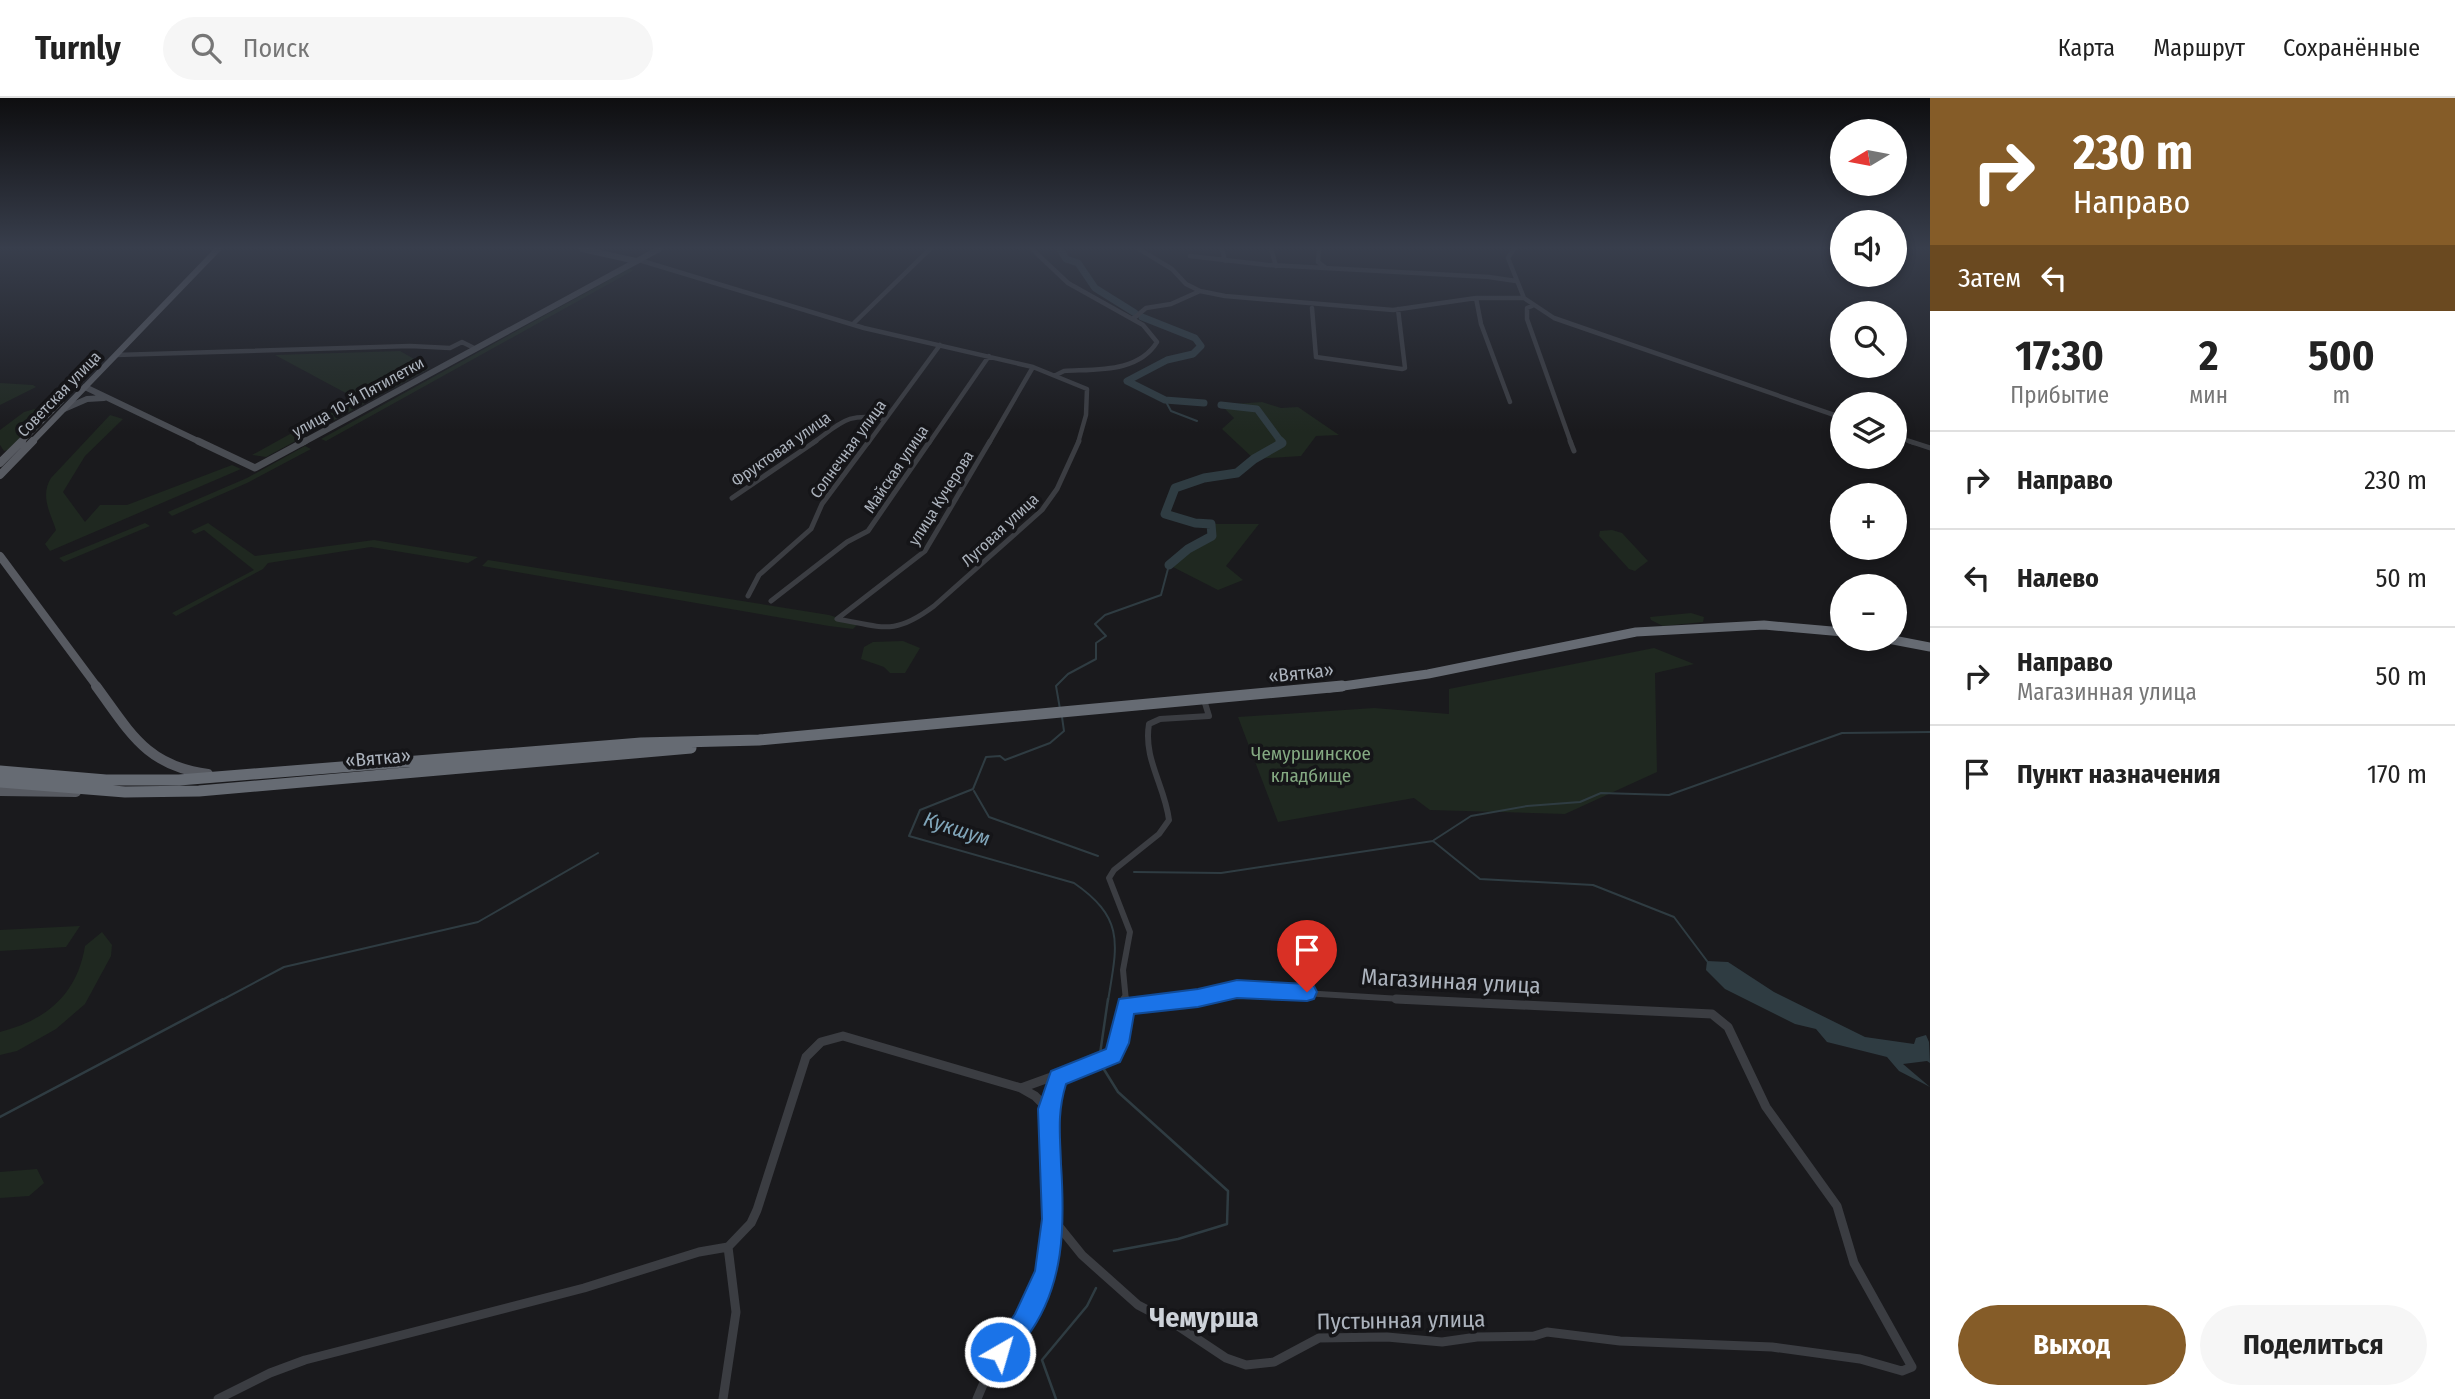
<!DOCTYPE html>
<html lang="ru">
<head>
<meta charset="utf-8">
<style>
  :root { --surface:#fff; --page:#f6f6f6; --text:#222; --muted:#767676; --line:#e0e0e0; --accent:#855c28 }
  body { margin:0; font-family:"Fira Sans Condensed",sans-serif; background:var(--page); color:var(--text); height:100vh; display:flex; flex-direction:column; font-size:26px; white-space:nowrap }
  * { box-sizing:border-box; margin:0 }
  p { font-size:23px; color:var(--muted) }
  .icon { flex:none; width:38px; height:38px; fill:none; stroke:currentColor; stroke-width:2; stroke-linecap:round; stroke-linejoin:round }
  .map { position:relative; flex:1; overflow:hidden }
  .sheet { display:flex; flex-direction:column; background:var(--surface); width:525px }
  .sheet>* { flex:none }
  .banner { background:#855c28; color:#fff; overflow:hidden }
  .needle { width:46px; rotate:260deg }
  .tools { position:absolute; left:1830px; top:21px; display:grid; gap:14px }
  .tools a { display:grid; place-items:center; width:77px; height:77px; border-radius:50%; background:var(--surface); box-shadow:0 4px 10px #0003; font-size:35px }
  .pin { position:absolute; display:grid; place-items:center; width:60px; height:60px; color:#fff; margin:-72px -30px; border-radius:50% 50% 50% 0; rotate:-45deg; box-shadow:0 0 7px #0007 }
  .pin .icon { rotate:45deg }
  .me { position:absolute; width:77px; margin:-38px; rotate:38deg; stroke-linejoin:round; filter:drop-shadow(0 0 5px #0008) }
  .turn { display:flex; align-items:center; gap:24px; height:147px; padding:0 28px; font-size:32px }
  .turn .icon { width:91px; height:91px; stroke-width:2.5 }
  .turn b { display:block; font-size:49px; line-height:60px }
  .then { display:flex; align-items:center; height:66px; padding:0 28px; background:#0003; gap:14px; font-size:26px }
  .eta { display:flex; justify-content:space-evenly; align-items:center; height:119px; text-align:center }
  .eta b { font-size:42px; font-weight:700; line-height:49px }
  .primary-button { display:flex; gap:14px; margin-top:auto; padding:14px 28px }
  .primary-button a { flex:1; height:80px; border-radius:42px; background:var(--accent); color:#fff; font-size:28px; font-weight:700; line-height:80px; text-align:center }
  .primary-button a+a { background:var(--page); color:var(--text) }
  ul { padding:0; list-style:none }
  li { display:flex; align-items:center; gap:21px; height:98px; padding:0 28px; border-top:2px solid var(--line) }
  li div { flex:1 }
  li b { display:block; font-size:26px }
  li em { font-style:normal }
  header { display:flex; align-items:center; gap:42px; box-sizing:border-box; height:98px; padding:0 35px; background:var(--surface); border-bottom:2px solid var(--line) }
  header strong { font-size:33px }
  nav { display:flex; gap:38px; margin-inline-start:auto; font-size:24px }
  .search { width:490px; height:63px; background:var(--page); display:flex; align-items:center; gap:18px; box-sizing:border-box; padding:0 24px; border-radius:38px; color:var(--muted); font-size:26px }
  main { display:flex; flex:1; min-height:0 }
  .map>svg:first-child { display:block }
  .green { fill:#1f2820 }
  .water { fill:#2f3c42 }
  .lines { fill:none; stroke-linecap:round; stroke-linejoin:round }
  .stream-far1 { stroke:#2f3c42; stroke-width:2 }
  .stream { stroke:#2f3c42; stroke-width:2.5 }
  .river-far1 { stroke:#2f3c42; stroke-width:7 }
  .river { stroke:#2f3c42; stroke-width:9 }
  .street-far3 { stroke:#3b3d42; stroke-width:4.5 }
  .street-far2 { stroke:#3b3d42; stroke-width:5 }
  .street-far1 { stroke:#3b3d42; stroke-width:6 }
  .street { stroke:#3b3d42; stroke-width:9 }
  .secondary-far1 { stroke:#494c52; stroke-width:6 }
  .secondary { stroke:#494c52; stroke-width:7 }
  .primary-far2 { stroke:#575a61; stroke-width:6 }
  .primary-far1 { stroke:#575a61; stroke-width:8 }
  .primary { stroke:#575a61; stroke-width:10 }
  .highway-far1 { stroke:#666b73; stroke-width:9 }
  .highway { stroke:#666b73; stroke-width:11 }
  .route { fill:#1a73e8; stroke:#114b97; stroke-width:2 }
  .labels { text-anchor:middle; dominant-baseline:central; stroke-width:7; stroke-linejoin:round; paint-order:stroke }
  .far-street-label { font-size:16px; fill:#acb3bd; stroke:#151518 }
  .street-label { font-size:19px; fill:#acb3bd; stroke:#151518 }
  .park-label { font-size:19px; fill:#84a982; stroke:#151518 }
  .water-label { font-size:21px; font-style:italic; fill:#81a6ba; stroke:#151518 }
  .near-street-label { font-size:23px; fill:#acb3bd; stroke:#151518 }
  .near-quarter-label { font-size:28px; font-weight:bold; fill:#cdd2d9; stroke:#151518 }
</style>
</head>
<body>
<header>
<strong>Turnly</strong>
<div class="search"><svg class="icon" aria-label="search" viewBox="0 0 24 24"><circle cx="10" cy="10" r="6"/><path d="M15 15l6 6"/></svg>Поиск</div>
<nav><a>Карта</a><a>Маршрут</a><a>Сохранённые</a></nav>
</header>
<main>
<div class="map">
<svg width="1930" height="1301" viewBox="0 0 1930 1301">
  <rect width="100%" height="100%" fill="#1a1a1d"/>
  <path class="green" d="M 629,171 L 634,172 L 326,343 L 321,341 Z
    M 400,253 L 430,270 L 266,359 L 252,357 L 355,300 L 275,257 Z
    M 0,285 L 33,287 L 36,289 L 0,307 Z
    M 1262,304 L 1281,310 L 1298,309 L 1339,337 L 1316,338 L 1301,358 L 1254,361 L 1222,331 L 1234,320 L 1221,307 Z
    M 52,306 L 8,352 L 4,353 L 0,347 L 0,332 L 24,314 Z
    M 110,317 L 123,321 L 85,358 L 63,394 L 85,424 L 100,407 L 127,407 L 232,367 L 241,371 L 50,453 L 45,446 L 56,432 C 50,414 40,398 51,380 Z
    M 305,348 L 311,351 L 247,385 L 172,418 L 168,414 L 247,380 Z
    M 145,425 L 150,428 L 64,464 L 59,460 Z
    M 208,425 L 255,458 L 374,442 L 478,459 L 468,465 L 371,449 L 268,465 L 263,471 L 176,518 L 172,515 L 254,472 L 204,432 L 195,436 L 191,433 Z
    M 1211,426 L 1259,426 L 1226,468 L 1243,482 L 1218,492 L 1169,467 L 1188,451 L 1211,439 Z
    M 1612,432 L 1622,435 L 1648,463 L 1635,473 L 1629,471 L 1599,438 L 1600,433 Z
    M 488,462 L 829,517 L 858,526 L 853,531 L 829,528 L 482,468 Z
    M 1691,515 L 1704,519 L 1703,524 L 1663,528 L 1651,522 L 1650,519 Z
    M 903,543 L 920,550 L 905,575 L 890,575 L 884,569 L 861,561 L 864,549 L 873,544 Z
    M 1654,550 L 1694,566 L 1655,575 L 1657,674 L 1565,716 L 1430,712 L 1414,700 L 1278,724 L 1238,619 L 1374,610 L 1449,616 L 1449,591 Z
    M 80,828 L 66,849 L 0,853 L 0,832 Z
    M 102,834 L 112,847 L 111,858 L 85,906 L 56,931 L 17,953 L 0,957 L 0,934 C 46,922 77,897 85,848 Z
    M 37,1071 L 44,1085 L 29,1098 L 0,1100 L 0,1074 Z"/>
  <path class="water" d="M 1707,863 L 1728,864 L 1774,894 L 1865,939 L 1914,946 L 1916,940 L 1926,937 L 1929,944 L 1930,965 L 1927,963 L 1903,966 L 1930,989 L 1899,973 L 1887,959 L 1827,944 L 1816,931 L 1795,926 L 1725,891 L 1706,872 Z"/>
  <g class="lines">
    <path class="stream-far1" d="M 1165,302 L 1171,313 L 1197,323
      M 1060,611 L 1056,588 L 1068,576 L 1096,561 L 1096,545 L 1106,538 L 1095,526 L 1105,517 L 1161,497 L 1169,467
      M 1062,619 L 1064,633 L 1050,645 L 1005,662 L 1000,658 L 986,659 L 973,691 L 920,712 L 909,738 L 1074,785 C 1126,821 1117,847 1108,903
      M 974,693 L 989,719 L 1098,758
      M 1434,742 L 1471,718 L 1527,708 L 1580,704 L 1601,695 L 1669,697 L 1842,635 L 1930,634
      M 1134,774 L 1221,775 L 1433,743 L 1480,781 L 1593,787 L 1674,819 L 1707,863
      M 220,903 L 284,869 L 478,824 L 598,755"/>
    <path class="stream" d="M 1100,956 L 1108,901
      M 1100,965 L 1118,994 L 1228,1093 L 1227,1126 L 1178,1141 L 1114,1153
      M 0,1019 L 223,901
      M 1056,1301 L 1042,1262 L 1087,1208 L 1096,1190"/>
    <path class="river-far1" d="M 1060,151 L 1066,161 L 1078,165 L 1095,190 L 1135,215
      M 1142,219 L 1195,240 L 1201,248 L 1193,256 L 1167,262 L 1127,283 L 1165,302 L 1204,305
      M 1221,307 L 1257,311 L 1282,345"/>
    <path class="river" d="M 1169,467 L 1188,451 L 1212,438 L 1211,426 L 1195,425 L 1165,416 L 1175,390 L 1204,380 L 1237,375 L 1254,361 L 1282,345 L 1280,343"/>
    <path class="street-far3" d="M 1032,151 L 1068,185 L 1143,227 L 1157,244 C 1138,275 1096,271 1064,273 L 1056,277
      M 1139,151 L 1172,171 L 1186,186 L 1200,193 L 1225,198 L 1393,212 L 1476,200 L 1524,200
      M 1222,151 L 1225,163
      M 1271,151 L 1276,168
      M 1319,151 L 1318,164 L 1326,170
      M 1514,151 L 1508,160 L 1524,200 L 1554,220 L 1843,320
      M 1190,158 L 1268,167 L 1489,179 L 1516,183
      M 639,162 L 864,230 L 1033,269
      M 1476,200 L 1481,226 L 1510,304
      M 1532,208 L 1527,210 L 1527,221 L 1571,345
      M 1312,210 L 1316,259 L 1402,271 L 1405,270 L 1398,211
      M 1133,221 L 1146,210 L 1171,206 L 1200,193
      M 854,225 L 930,151
      M 116,257 L 410,248 L 450,250 L 462,244 L 476,251
      M 1033,269 L 1087,291 L 1086,317 L 1078,345
      M 1895,338 L 1914,345
      M 813,345 C 842,324 848,314 885,321
      M 868,345 L 940,247
      M 929,345 L 989,258
      M 989,345 L 1033,269"/>
    <path class="street-far2" d="M 990,343 L 925,453 L 837,521 C 883,529 894,538 934,508 L 1042,412 L 1057,391 L 1079,343
      M 1570,343 L 1574,353
      M 1909,343 L 1930,350
      M 732,400 L 816,343
      M 748,498 L 759,477 L 811,431 L 822,406 L 869,343
      M 771,503 L 847,444 L 868,433 L 930,343"/>
    <path class="street-far1" d="M 1126,903 L 1123,872 L 1130,834 L 1109,780 L 1114,772 L 1159,736 L 1169,722 C 1165,688 1143,661 1149,626 L 1160,621 L 1209,618 L 1204,602
      M 1170,903 L 1237,891 L 1434,903"/>
    <path class="street" d="M 1126,908 L 1186,901
      M 1021,990 L 1112,957 L 1116,954 L 1125,901
      M 1053,1121 L 1082,1157 L 1138,1207 L 1178,1228 L 1226,1260 L 1246,1267 L 1274,1264 L 1319,1240 L 1387,1239 L 1442,1244 L 1477,1239 L 1534,1238 L 1547,1234 L 1620,1243 L 1772,1249 L 1860,1261 L 1902,1273 L 1912,1269 L 1854,1165 L 1837,1108 L 1766,1009 L 1728,929 L 1712,916 L 1396,901
      M 728,1149 L 751,1125 L 757,1112 L 806,959 L 821,944 L 843,938 L 1021,990 L 1035,998 L 1048,1011
      M 218,1301 L 270,1275 L 305,1262 L 584,1190 L 699,1154 L 728,1149
      M 723,1301 L 736,1214 L 728,1149
      M 977,1301 C 983,1286 990,1271 998,1257 C 1017,1226 1042,1199 1049,1162 C 1061,1101 1039,1041 1058,980"/>
    <path class="secondary-far1" d="M 582,151 L 636,163
      M 85,289 L 202,345
      M 64,311 L 87,301 L 104,300
      M 302,345 L 659,151"/>
    <path class="secondary" d="M 198,343 L 255,370 L 305,343"/>
    <path class="primary-far2" d="M 20,345 L 61,303
      M 31,345 L 218,151"/>
    <path class="primary-far1" d="M 0,365 L 22,343
      M 0,377 L 33,343
      M 0,458 L 98,590"/>
    <path class="primary" d="M 96,588 C 130,634 146,668 208,676
      M 0,693 L 76,694"/>
    <path class="highway-far1" d="M 1888,541 L 1930,549
      M 1329,590 L 1428,576 L 1636,534 L 1764,527 L 1843,534"/>
    <path class="highway" d="M 0,673 L 106,682 L 179,682 L 641,645 L 759,642 L 1342,588
      M 0,684 L 125,694 L 199,693 L 691,650"/>
  </g>
  <linearGradient id="sky" x2="0" y2="1"><stop stop-color="#0e0e10"/><stop offset="0.45" stop-color="#383e4c"/><stop offset="1" stop-color="#383e4c" stop-opacity="0"/></linearGradient>
  <rect width="1930" height="333" fill="url(#sky)"/>
  <path class="route" d="M 1237,882 L 1307,886 L 1314,888 L 1317,894 L 1314,901 L 1307,903 L 1237,900 L 1198,909 L 1134,916 L 1129,945 L 1120,964 L 1066,986 C 1057,1016 1060,1035 1061,1066 C 1065,1127 1065,1189 1026,1240 C 1018,1250 1012,1261 1000,1266 L 992,1263 L 989,1254 L 1015,1216 L 1035,1173 L 1042,1121 L 1038,1011 L 1051,973 L 1106,951 L 1119,901 L 1198,891 Z"/>
  <g class="labels">
    <g class="far-street-label">
      <text transform="translate(59 296) rotate(-46)">Советская улица</text>
      <text transform="translate(358 299) rotate(-29)">улица 10-й Пятилетки</text>
      <text transform="translate(781 351) rotate(-35)">Фруктовая улица</text>
      <text transform="translate(848 351) rotate(-54)">Солнечная улица</text>
      <text transform="translate(896 371) rotate(-56)">Майская улица</text>
      <text transform="translate(941 400) rotate(-58)">улица Кучерова</text>
      <text transform="translate(1000 432) rotate(-43)">Луговая улица</text>
    </g>
    <g class="street-label">
      <text transform="translate(1301 575) rotate(-6)">«Вятка»</text>
      <text transform="translate(378 660) rotate(-5)">«Вятка»</text>
    </g>
    <g class="park-label">
      <text x="1311" y="655">Чемуршинское<tspan x="1311" dy="22">кладбище</tspan></text>
    </g>
    <g class="water-label">
      <text transform="translate(957 731) rotate(18)">Кукшум</text>
    </g>
    <g class="near-street-label">
      <text transform="translate(1451 883) rotate(3)">Магазинная улица</text>
      <text transform="translate(1401 1222) rotate(-1)">Пустынная улица</text>
    </g>
    <g class="near-quarter-label">
      <text x="1204" y="1219">Чемурша</text>
    </g>
  </g>
</svg>
<div class="tools">
<a><svg class="needle" viewBox="-14 -14 28 28"><path d="M0-13l5 13h-10z" fill="#e53935"/><path d="M0 13l5-13h-10z" fill="#767676"/></svg></a>
<a><svg class="icon" aria-label="sound" viewBox="0 0 24 24"><path d="M4 9h4l5-4v14l-5-4H4zM17 9q2 3 0 6"/></svg></a>
<a><svg class="icon" aria-label="search" viewBox="0 0 24 24"><circle cx="10" cy="10" r="6"/><path d="M15 15l6 6"/></svg></a>
<a><svg class="icon" aria-label="layers" viewBox="0 0 24 24"><path d="M12 4l9 5-9 5-9-5zM3 14l9 5 9-5"/></svg></a>
<a>+</a>
<a>−</a>
</div>
<div class="pin" style="left:1307px;top:894px;background:#d93025"><svg class="icon" aria-label="arrive" viewBox="0 0 24 24"><path d="M6 21V4h12l-3 4 3 4H6"/></svg></div>
<svg class="me" style="left:1000px;top:1254px" viewBox="-20 -20 40 40"><circle r="17" fill="#1a73e8" stroke="#fff" stroke-width="3"/><path d="M0-11L8 9 0 5-8 9z" fill="#fff"/></svg>
</div>
<section class="sheet">
<div class="banner">
<div class="turn"><svg class="icon" aria-label="right" viewBox="0 0 24 24"><path d="M7 20v-9h11M14 6l5 5-5 5"/></svg><div><b>230 m</b>Направо</div></div>
<div class="then">Затем<svg class="icon" aria-label="left" viewBox="0 0 24 24"><path d="M17 20v-9H6M10 6l-5 5 5 5"/></svg></div>
</div>
<div class="eta">
<div><b>17:30</b><p>Прибытие</p></div>
<div><b>2</b><p>мин</p></div>
<div><b>500</b><p>m</p></div>
</div>
<ul>
<li><svg class="icon" aria-label="right" viewBox="0 0 24 24"><path d="M7 20v-9h11M14 6l5 5-5 5"/></svg><div><b>Направо</b></div><em>230 m</em></li>
<li><svg class="icon" aria-label="left" viewBox="0 0 24 24"><path d="M17 20v-9H6M10 6l-5 5 5 5"/></svg><div><b>Налево</b></div><em>50 m</em></li>
<li><svg class="icon" aria-label="right" viewBox="0 0 24 24"><path d="M7 20v-9h11M14 6l5 5-5 5"/></svg><div><b>Направо</b><p>Магазинная улица</p></div><em>50 m</em></li>
<li><svg class="icon" aria-label="arrive" viewBox="0 0 24 24"><path d="M6 21V4h12l-3 4 3 4H6"/></svg><div><b>Пункт назначения</b></div><em>170 m</em></li>
</ul>
<div class="primary-button"><a>Выход</a><a>Поделиться</a></div>
</section>
</main>
</body>
</html>
